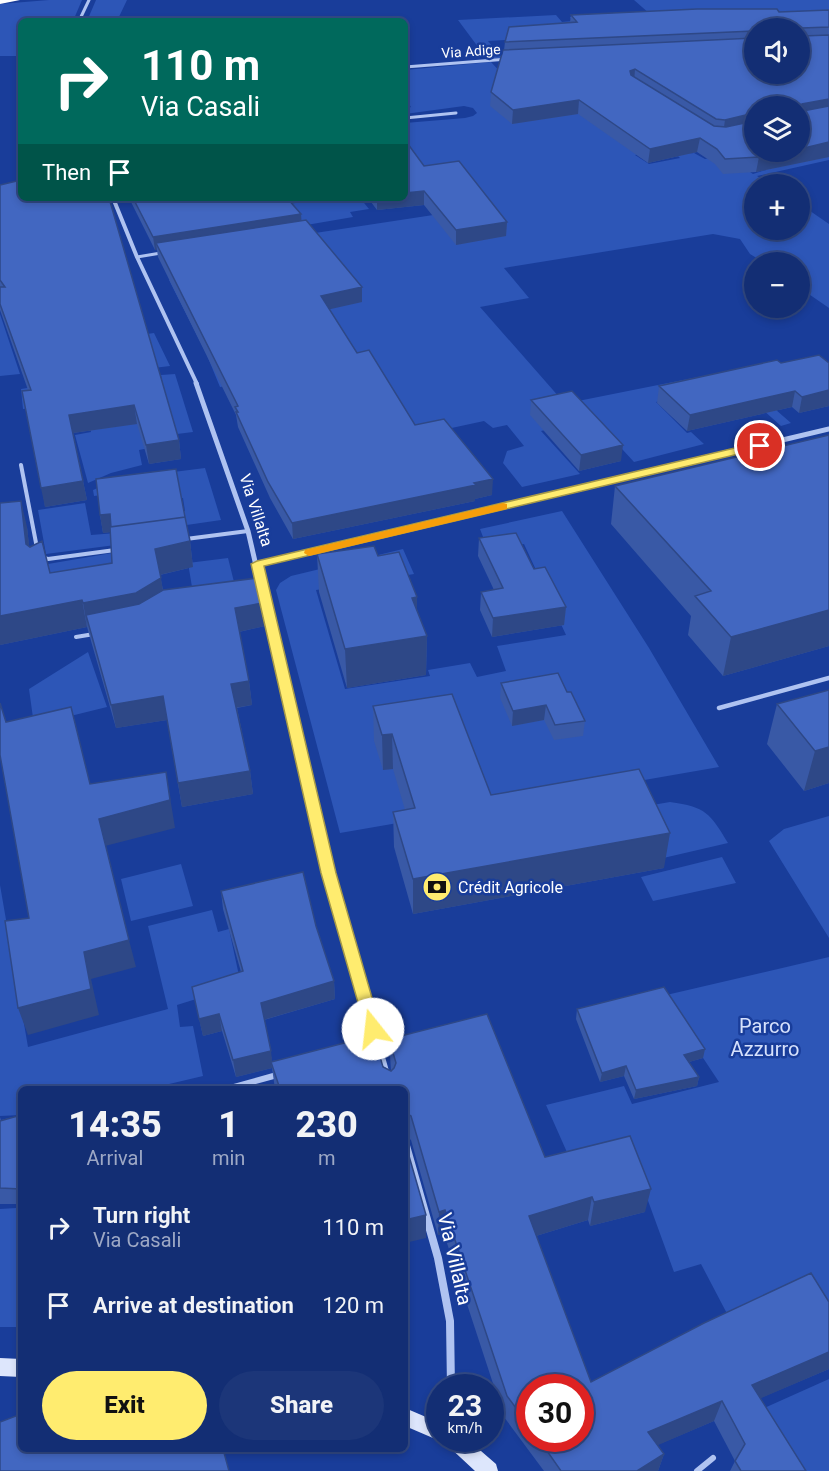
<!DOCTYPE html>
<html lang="en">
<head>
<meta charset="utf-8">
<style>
  :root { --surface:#132e74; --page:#1c3679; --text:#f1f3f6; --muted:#9da8c5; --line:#324a86; --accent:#ffec6f }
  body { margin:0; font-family:Roboto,sans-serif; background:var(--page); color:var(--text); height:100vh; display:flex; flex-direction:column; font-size:22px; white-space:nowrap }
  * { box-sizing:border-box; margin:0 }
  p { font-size:20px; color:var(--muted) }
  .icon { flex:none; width:33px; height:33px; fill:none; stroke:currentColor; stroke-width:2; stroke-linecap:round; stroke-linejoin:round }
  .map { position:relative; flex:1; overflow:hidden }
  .details { position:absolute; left:18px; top:1086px; width:390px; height:366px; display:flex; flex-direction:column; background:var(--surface); border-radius:9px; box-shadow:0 3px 9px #0003,0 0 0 2px var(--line) }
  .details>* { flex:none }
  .hud { position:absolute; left:18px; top:18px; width:390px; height:183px; border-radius:9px; box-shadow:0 3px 9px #0003,0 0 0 2px var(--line); background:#00695c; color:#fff; overflow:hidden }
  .tools { position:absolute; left:744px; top:18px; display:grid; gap:12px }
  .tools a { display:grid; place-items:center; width:66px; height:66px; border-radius:50%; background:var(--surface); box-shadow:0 3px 9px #0003,0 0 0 2px var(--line); font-size:30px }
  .speed { position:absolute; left:426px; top:1374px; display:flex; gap:12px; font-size:30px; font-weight:700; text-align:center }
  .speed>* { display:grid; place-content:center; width:78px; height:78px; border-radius:50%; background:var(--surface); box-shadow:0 3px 9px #0003,0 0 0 2px var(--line); line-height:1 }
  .speed small { font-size:15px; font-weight:400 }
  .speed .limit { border:9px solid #d22; background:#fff; color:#111 }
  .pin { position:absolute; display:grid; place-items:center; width:51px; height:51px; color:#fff; margin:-26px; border:3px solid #fff; border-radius:50%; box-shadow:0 2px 6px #0007 }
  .me { position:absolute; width:66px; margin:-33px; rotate:344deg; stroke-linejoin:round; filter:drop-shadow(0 0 4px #0008) }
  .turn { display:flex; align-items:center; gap:21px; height:126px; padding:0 24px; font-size:27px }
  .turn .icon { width:78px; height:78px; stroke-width:2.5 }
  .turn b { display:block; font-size:42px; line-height:51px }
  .then { display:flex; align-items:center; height:57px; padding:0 24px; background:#0003; gap:12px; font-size:22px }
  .eta { display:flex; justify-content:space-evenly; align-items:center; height:102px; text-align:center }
  .eta b { font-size:36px; font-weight:800; line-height:42px }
  .action { display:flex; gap:12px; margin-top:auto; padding:12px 24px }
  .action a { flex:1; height:69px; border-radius:36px; background:var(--accent); color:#111; font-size:24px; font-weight:800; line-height:69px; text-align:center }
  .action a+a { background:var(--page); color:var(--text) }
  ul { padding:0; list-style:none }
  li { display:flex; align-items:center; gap:18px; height:78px; padding:0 24px }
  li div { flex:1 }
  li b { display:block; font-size:22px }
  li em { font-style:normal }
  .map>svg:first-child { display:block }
  .green { fill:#2d56b7 }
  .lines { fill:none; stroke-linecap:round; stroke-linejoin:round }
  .lane-far3 { stroke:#afc3f1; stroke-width:3 }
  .lane-far2 { stroke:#afc3f1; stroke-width:4 }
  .lane-far1 { stroke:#afc3f1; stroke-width:4.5 }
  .lane { stroke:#afc3f1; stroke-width:6 }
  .street-far4 { stroke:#afc3f1; stroke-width:3 }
  .street-far3 { stroke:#afc3f1; stroke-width:4 }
  .street-far2 { stroke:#afc3f1; stroke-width:5 }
  .street-far1 { stroke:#afc3f1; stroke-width:7 }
  .street { stroke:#afc3f1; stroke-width:8 }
  .secondary { fill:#dde6fc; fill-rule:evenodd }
  .highway { fill:#fff; fill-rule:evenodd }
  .wall { fill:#3959a6; fill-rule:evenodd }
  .shaded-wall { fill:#2e4887 }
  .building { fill:#4267c1; stroke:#2e4887; stroke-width:1.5 }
  .route { fill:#ffec6f; stroke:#a69948; stroke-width:1.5 }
  .slow { fill:#f59e0b }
  .labels { text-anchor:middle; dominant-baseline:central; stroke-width:5; stroke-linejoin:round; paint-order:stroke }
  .far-street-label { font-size:14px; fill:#fff; stroke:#193d9a }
  .street-label { font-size:16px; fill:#fff; stroke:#193d9a }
  .poi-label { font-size:16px; fill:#fff; stroke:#193d9a; text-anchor:start }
  .near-park-label { font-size:20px; fill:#d6e1fc; stroke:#193d9a }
  .near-street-label { font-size:20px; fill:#fff; stroke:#193d9a }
</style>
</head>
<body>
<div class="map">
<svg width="829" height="1471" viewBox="0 0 829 1471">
  <rect width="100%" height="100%" fill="#193d9a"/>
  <path class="green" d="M 49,0 L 82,0 L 73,21 L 21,21 L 21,56 L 0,56 L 0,4 Z
    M 96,0 L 127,0 L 117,21 L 87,21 Z
    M 634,0 L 829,0 L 829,23 L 488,41 L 498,53 L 535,50 L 586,53 L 487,59 L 458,20 L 556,15 L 562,22 L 572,21 L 570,17 L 650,14 Z
    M 491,62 L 503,75 L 549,89 L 646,152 L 635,155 L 649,164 L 680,158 L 677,155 L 694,153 L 705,159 L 725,155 L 753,174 L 766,170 L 755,163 L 829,151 L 829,160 L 757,176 L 769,184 L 754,184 L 754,230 L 800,230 L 800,204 L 829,224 L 829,308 L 800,288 L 800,262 L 763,262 L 750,254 L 740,239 L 713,234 L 504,268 L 529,298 L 480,307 L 560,398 L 576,423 L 541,431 L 580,474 L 522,487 L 503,463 L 507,451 L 524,446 L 507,425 L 493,428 L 484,421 L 396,440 L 375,362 L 220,387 L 206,353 L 169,280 L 226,269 L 302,235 L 466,210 L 405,183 L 405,123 L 465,118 L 473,116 L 477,113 L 473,108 L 464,106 L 405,114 L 405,109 L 411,107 L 405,99 L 405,70 Z
    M 259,198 L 360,198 L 369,209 L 350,212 L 353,217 L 237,237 Z
    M 0,314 L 20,374 L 0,376 Z
    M 154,333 L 170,366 L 137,370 L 166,401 L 161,375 L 175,374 L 193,432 L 153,437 L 154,447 L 139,450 L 142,465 L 111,473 L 88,483 L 75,435 L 91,432 L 86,407 L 60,404 L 23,409 L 21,389 L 98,377 L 83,343 Z
    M 718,373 L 727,380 L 738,377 L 791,423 L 781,426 L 734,384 L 656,402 L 687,433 L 691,432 L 704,444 L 634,462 L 578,401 Z
    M 205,468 L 221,520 L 173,527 L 170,513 L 185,511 L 183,498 L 175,499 L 172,486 L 94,496 L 93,490 L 118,479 Z
    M 85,503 L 91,535 L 129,532 L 131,543 L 46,554 L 38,510 Z
    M 562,511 L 649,648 L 719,767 L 340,833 L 276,590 L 280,583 L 291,576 L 403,549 L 414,574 L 316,590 L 345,689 L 430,676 L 428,670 L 470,663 L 477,677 L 506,671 L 497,646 L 566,635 L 524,544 L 488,550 L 480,529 Z
    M 112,553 L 114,582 L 57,599 L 48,564 Z
    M 228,558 L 234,582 L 192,587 L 188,563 Z
    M 88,652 L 107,707 L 34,725 L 29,689 Z
    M 670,802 C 706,807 710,813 728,843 L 659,859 L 635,808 Z
    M 829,816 L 829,938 L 769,841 L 784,829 Z
    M 722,857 L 736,883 L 653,901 L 641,877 Z
    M 181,864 L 193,906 L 131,921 L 121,879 Z
    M 0,885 L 28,1047 L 168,1009 L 148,926 L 212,910 L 218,932 L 229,929 L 241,985 L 177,1005 L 180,1027 L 193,1026 L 203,1076 L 148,1089 L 21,1089 L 21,1115 L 0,1116 Z
    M 829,957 L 829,1317 L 733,1325 L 701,1264 L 674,1272 L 631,1154 L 574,1168 L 546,1105 L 624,1086 L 632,1104 L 719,1082 L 662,996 Z
    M 18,1198 L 21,1198 L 21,1327 L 0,1327 L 0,1209 L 16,1208 Z
    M 829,1379 L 829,1471 L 788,1471 L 755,1412 Z"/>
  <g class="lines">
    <path class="lane-far3" d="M 137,257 L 161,253"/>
    <path class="lane-far2" d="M 21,465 L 37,548
      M 186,539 L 248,531
      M 40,557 L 48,559 L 115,550
      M 76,637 L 94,634"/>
    <path class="lane-far1" d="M 719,708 L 829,678"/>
    <path class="lane" d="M 227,1089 L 277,1075
      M 697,1471 L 713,1458"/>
    <path class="street-far4" d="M 79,21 L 89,0
      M 405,67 L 508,59
      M 405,118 L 456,113"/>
    <path class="street-far3" d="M 113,198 L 137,257 L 197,384"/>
    <path class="street-far2" d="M 196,383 L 248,531 L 278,661
      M 257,564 L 829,429"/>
    <path class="street-far1" d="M 278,659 L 328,873 L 369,1016"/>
    <path class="street" d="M 369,1015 L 390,1089
      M 405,1142 L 438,1258 L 450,1321 L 451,1388"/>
    <path class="secondary" d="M 0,1358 L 21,1359 L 21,1377 L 0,1376 Z
      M 405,1408 L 440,1423 L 440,1438 L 466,1438 L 496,1464 L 498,1471 L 475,1471 L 446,1444 L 444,1440 L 440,1441 L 405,1426 Z"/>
    <path class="highway" d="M 0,0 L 20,0 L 0,4 Z"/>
  </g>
  <path class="wall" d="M 829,10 L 829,157 L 756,172 L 723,174 L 715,164 L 697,152 L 648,163 L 578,114 L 512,124 L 490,106 L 491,92 L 504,50 L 505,42 L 570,22 L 571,15 L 779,12 ZM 754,28 L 800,28 L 754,74 ZM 754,106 L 800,152 L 754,152 Z
    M 424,166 L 507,222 L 506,236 L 456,245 L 424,205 L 377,210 L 368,198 L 405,198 Z
    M 0,185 L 179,440 L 181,459 L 149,464 L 137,424 L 73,433 L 87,500 L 45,507 L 28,390 L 0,310 Z
    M 129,198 L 321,198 L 321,199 L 292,203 L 301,221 L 362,287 L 362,302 L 329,309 L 357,353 L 415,425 L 492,495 L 475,499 L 475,501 L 293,539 L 270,498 L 238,427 L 236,415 L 158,257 L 157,250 L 155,250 Z
    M 781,363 L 829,363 L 829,406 L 799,413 L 792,407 L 687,431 L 657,403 L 659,386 Z
    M 531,400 L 621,461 L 579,471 L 530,415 Z
    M 829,435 L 829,646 L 723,676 L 688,635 L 691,616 L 611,524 L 615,486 Z
    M 100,515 L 190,541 L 193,567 L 160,575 L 163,590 L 265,626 L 239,632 L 249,681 L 252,705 L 237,708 L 250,771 L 253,794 L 182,807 L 167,720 L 116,728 L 87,627 L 0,645 L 27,527 L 29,546 L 50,573 L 112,563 L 110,532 L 103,533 Z
    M 479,538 L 534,569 L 566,607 L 564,625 L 492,637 L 480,610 L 481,592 L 494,590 L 478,556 Z
    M 317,554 L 378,556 L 417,597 L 417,610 L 427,636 L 426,675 L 347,688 L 319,592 Z
    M 501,683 L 567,692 L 585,721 L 583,736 L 554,740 L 544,720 L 512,726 L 500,698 Z
    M 829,690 L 829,783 L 804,791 L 767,744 L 777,704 Z
    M 373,706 L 491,795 L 664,868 L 413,914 L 394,847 L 393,812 L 405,810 L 393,769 L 383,770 L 374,741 Z
    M 221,891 L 316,926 L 334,981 L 335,999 L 264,1020 L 272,1061 L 354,1048 L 391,1071 L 389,1039 L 545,1157 L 645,1212 L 590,1226 L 588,1220 L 536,1236 L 591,1382 L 829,1302 L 829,1369 L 760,1398 L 806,1471 L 730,1471 L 735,1461 L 714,1421 L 657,1445 L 664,1454 L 658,1471 L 544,1471 L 504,1417 L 444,1234 L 438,1235 L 411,1140 L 406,1136 L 405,1089 L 275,1089 L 272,1068 L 236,1077 L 222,1031 L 203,1036 L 192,987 L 241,972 L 223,909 ZM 530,1388 L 580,1438 L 530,1438 Z
    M 577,1009 L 705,1049 L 703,1058 L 689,1062 L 699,1077 L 697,1086 L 634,1099 L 624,1076 L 600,1082 L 576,1019 Z
    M 21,1115 L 21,1204 L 0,1204 L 0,1117 L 1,1120 Z"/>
  <path class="shaded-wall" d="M 635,69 L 634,83 L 630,71 Z
    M 829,99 L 829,109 L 800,118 L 800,110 L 802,104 Z
    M 579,100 L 578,114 L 512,124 L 513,110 Z
    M 754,113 L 753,127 L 723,134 L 725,120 Z
    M 700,138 L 697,152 L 648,163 L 650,149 Z
    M 829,142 L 829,157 L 756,172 L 759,157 L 785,152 L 800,152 L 800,149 Z
    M 424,191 L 424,205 L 377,210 L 377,198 L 405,198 L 405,193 Z
    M 282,198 L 321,198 L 321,199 L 283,205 Z
    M 301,214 L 302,227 L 156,243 L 157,250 L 155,250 L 153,237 Z
    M 507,222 L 506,236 L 456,245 L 456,230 Z
    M 362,287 L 362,302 L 322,311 L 321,296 Z
    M 829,390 L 829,406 L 799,413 L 802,397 Z
    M 795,391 L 792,407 L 687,431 L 690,415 Z
    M 134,405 L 137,424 L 73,433 L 69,415 Z
    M 179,440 L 181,459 L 149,464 L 146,445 Z
    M 623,445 L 621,461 L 579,471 L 581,455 Z
    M 493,479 L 492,495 L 475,499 L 475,501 L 293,539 L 292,523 Z
    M 83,481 L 87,500 L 45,507 L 41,488 Z
    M 21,501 L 27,527 L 32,570 L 26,544 Z
    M 110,514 L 112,532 L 103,533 L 100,515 Z
    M 190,541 L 193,567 L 159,575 L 155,549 Z
    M 161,578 L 165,605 L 86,615 L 88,630 L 83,603 Z
    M 417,597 L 417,636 L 412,598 Z
    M 82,600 L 87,627 L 0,645 L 0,616 Z
    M 263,603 L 265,626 L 238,632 L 235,608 Z
    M 566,607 L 564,625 L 492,637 L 493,618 Z
    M 829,610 L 829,646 L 723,676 L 731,637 Z
    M 427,636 L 426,675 L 347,688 L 345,649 Z
    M 249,681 L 252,705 L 234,708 L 231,684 Z
    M 163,696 L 167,720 L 116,728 L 111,705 Z
    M 546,705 L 544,720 L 512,726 L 513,711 Z
    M 392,734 L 393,769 L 383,770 L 382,735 Z
    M 829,747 L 829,783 L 804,791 L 815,751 Z
    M 250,771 L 253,794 L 182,807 L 178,783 Z
    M 166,772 L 175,828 L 105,846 L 99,819 Z
    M 670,833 L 664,868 L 413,914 L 413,879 Z
    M 129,940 L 136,967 L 91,979 L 99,1015 L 28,1035 L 18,1008 L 84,952 Z
    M 334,981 L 335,999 L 263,1020 L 261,1003 Z
    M 219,1014 L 222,1031 L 203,1036 L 199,1019 Z
    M 705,1049 L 703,1058 L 682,1064 L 684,1055 Z
    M 271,1051 L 273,1068 L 271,1062 L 272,1068 L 236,1077 L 233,1060 Z
    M 626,1066 L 624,1076 L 600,1082 L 602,1073 Z
    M 699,1077 L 697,1086 L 634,1099 L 636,1090 Z
    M 405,1112 L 406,1112 L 406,1136 L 405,1136 Z
    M 651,1189 L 645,1212 L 590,1226 L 594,1202 Z
    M 592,1197 L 588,1220 L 526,1239 L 529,1216 Z
    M 445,1210 L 444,1234 L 438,1235 L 439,1212 Z
    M 426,1215 L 426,1238 L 405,1243 L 405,1220 Z
    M 829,1352 L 829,1369 L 743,1406 L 752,1385 Z
    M 722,1401 L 714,1421 L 642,1452 L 648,1432 Z
    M 664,1454 L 658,1471 L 637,1471 Z"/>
  <path class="building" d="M 697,9 L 777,9 L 779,12 L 829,10 L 829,27 L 802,28 L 800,32 L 800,28 L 754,28 L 754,31 L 505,42 L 509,27 L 577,22 L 571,15 Z
    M 800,34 L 803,36 L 829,35 L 829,99 L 802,104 L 800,110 L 803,111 L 829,106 L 829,142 L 800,149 L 800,106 L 754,106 L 754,113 L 725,120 L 716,119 L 635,69 L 630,71 L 631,75 L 714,126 L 726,127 L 754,121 L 754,152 L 785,152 L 759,157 L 725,159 L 717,149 L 700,138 L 650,149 L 579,100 L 513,110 L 491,92 L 503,50 L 754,38 L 754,74 L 800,74 Z
    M 405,140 L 424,166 L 459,161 L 507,222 L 456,230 L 424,191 L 405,193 Z
    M 21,180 L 21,198 L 109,198 L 179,440 L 146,445 L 134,405 L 69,415 L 83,481 L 41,488 L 22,391 L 31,390 L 0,304 L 0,287 L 5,287 L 0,280 L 0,185 Z
    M 133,198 L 287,198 L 301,214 L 153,237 Z
    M 306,220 L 362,287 L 321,296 L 357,353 L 369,350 L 415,425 L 444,419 L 493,479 L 474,483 L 476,485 L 292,523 L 268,482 L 236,412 L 238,412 L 235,407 L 238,406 L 156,243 Z
    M 819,355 L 829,363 L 829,390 L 802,397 L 795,391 L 690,415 L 659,386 L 777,360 L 781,363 Z
    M 572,391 L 623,445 L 581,455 L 531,400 Z
    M 829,435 L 829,610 L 731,637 L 695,596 L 711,591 L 615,486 Z
    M 176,469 L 185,517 L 111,527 L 110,514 L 100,515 L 96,479 Z
    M 21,501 L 26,544 L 30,547 L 42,541 L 50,573 L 112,563 L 110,527 L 185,517 L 190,541 L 155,549 L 161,578 L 136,593 L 83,603 L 82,600 L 0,616 L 0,503 Z
    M 516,533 L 534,569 L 545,567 L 566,607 L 493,618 L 481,592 L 503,588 L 479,538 Z
    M 374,546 L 378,556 L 399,552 L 417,597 L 412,598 L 427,636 L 345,649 L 317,554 Z
    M 257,578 L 263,603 L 235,608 L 249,681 L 231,684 L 250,771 L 178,783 L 163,696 L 111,705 L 86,615 L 139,604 L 163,590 Z
    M 558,673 L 567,692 L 571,692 L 585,721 L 555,725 L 546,705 L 513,711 L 501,683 Z
    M 829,690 L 829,747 L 815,751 L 777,704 Z
    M 452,694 L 491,795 L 639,769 L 670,833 L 413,879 L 393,812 L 415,808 L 392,734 L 382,735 L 373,706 Z
    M 0,703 L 6,722 L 71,707 L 90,784 L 166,772 L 170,800 L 99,819 L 129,940 L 84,952 L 91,989 L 18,1008 L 5,921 L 29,918 L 0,755 Z
    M 303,872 L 316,926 L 334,981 L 261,1003 L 271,1051 L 233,1060 L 219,1014 L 199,1019 L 192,987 L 243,971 L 221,891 Z
    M 664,987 L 705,1049 L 684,1055 L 699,1077 L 636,1090 L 626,1066 L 602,1073 L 577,1009 Z
    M 487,1014 L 545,1157 L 630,1136 L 651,1189 L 594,1202 L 592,1197 L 529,1216 L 591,1382 L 704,1323 L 811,1273 L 829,1302 L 829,1352 L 752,1385 L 806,1471 L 741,1471 L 735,1461 L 745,1444 L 722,1401 L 648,1432 L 664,1454 L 637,1471 L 561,1471 L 538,1438 L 580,1438 L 580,1388 L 530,1388 L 530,1427 L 507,1396 L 445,1210 L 439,1212 L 411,1116 L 405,1112 L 405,1089 L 280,1089 L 271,1062 L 352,1041 L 354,1048 L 376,1043 L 383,1067 L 391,1071 L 394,1068 L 396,1063 L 389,1039 Z
    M 21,1115 L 21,1189 L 0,1188 L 0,1121 Z
    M 405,1142 L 426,1215 L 405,1220 Z
    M 21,1414 L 21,1449 L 223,1449 L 229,1471 L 0,1471 L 0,1422 Z"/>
  <path class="route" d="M 760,442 L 766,446 L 764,448 L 264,566 L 336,873 L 381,1029 L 379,1034 L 373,1036 L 367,1034 L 321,873 L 251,564 L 257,561 Z"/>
  <path class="slow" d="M 503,503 L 507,504 L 507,509 L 309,556 L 304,553 L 305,550 Z"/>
  <defs>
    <g id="bank-disc" transform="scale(1.5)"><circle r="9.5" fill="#ffec6f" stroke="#193d9a"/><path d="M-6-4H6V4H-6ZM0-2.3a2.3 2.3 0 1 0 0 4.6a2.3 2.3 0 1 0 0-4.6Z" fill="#111"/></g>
  </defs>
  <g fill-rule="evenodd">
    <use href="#bank-disc" x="437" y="887"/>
  </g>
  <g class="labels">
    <g class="far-street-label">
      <text transform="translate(471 51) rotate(-4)">Via Adige</text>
    </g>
    <g class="street-label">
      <text transform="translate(256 510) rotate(72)">Via Villalta</text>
    </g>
    <g class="poi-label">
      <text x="458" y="887">Crédit Agricole</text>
    </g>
    <g class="near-park-label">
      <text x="765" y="1026">Parco<tspan x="765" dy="23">Azzurro</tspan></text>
    </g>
    <g class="near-street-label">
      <text transform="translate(455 1259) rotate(77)">Via Villalta</text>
    </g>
  </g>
</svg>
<div class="tools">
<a><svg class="icon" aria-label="sound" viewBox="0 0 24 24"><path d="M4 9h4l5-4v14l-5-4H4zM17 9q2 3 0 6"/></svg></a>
<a><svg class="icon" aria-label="layers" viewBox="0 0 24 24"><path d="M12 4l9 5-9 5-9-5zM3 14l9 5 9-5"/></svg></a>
<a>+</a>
<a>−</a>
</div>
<div class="speed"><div>23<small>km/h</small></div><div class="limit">30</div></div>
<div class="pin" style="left:760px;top:446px;background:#d93025"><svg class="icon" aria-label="arrive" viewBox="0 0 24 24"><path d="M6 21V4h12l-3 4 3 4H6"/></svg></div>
<svg class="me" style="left:373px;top:1029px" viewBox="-20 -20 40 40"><circle r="19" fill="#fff"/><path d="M0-13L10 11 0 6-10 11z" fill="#ffec6f"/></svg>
<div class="hud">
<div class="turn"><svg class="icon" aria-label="right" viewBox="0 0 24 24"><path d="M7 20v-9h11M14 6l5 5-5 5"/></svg><div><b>110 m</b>Via Casali</div></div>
<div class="then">Then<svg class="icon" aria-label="arrive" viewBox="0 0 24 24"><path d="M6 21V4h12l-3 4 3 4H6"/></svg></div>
</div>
<section class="details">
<div class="eta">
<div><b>14:35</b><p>Arrival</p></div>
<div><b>1</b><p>min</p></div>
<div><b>230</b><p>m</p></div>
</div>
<ul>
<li><svg class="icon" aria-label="right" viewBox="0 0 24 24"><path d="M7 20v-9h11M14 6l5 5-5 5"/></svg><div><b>Turn right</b><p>Via Casali</p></div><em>110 m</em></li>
<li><svg class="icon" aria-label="arrive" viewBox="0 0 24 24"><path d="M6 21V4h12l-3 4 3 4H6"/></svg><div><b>Arrive at destination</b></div><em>120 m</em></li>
</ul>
<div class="action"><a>Exit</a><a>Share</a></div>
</section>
</div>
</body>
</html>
